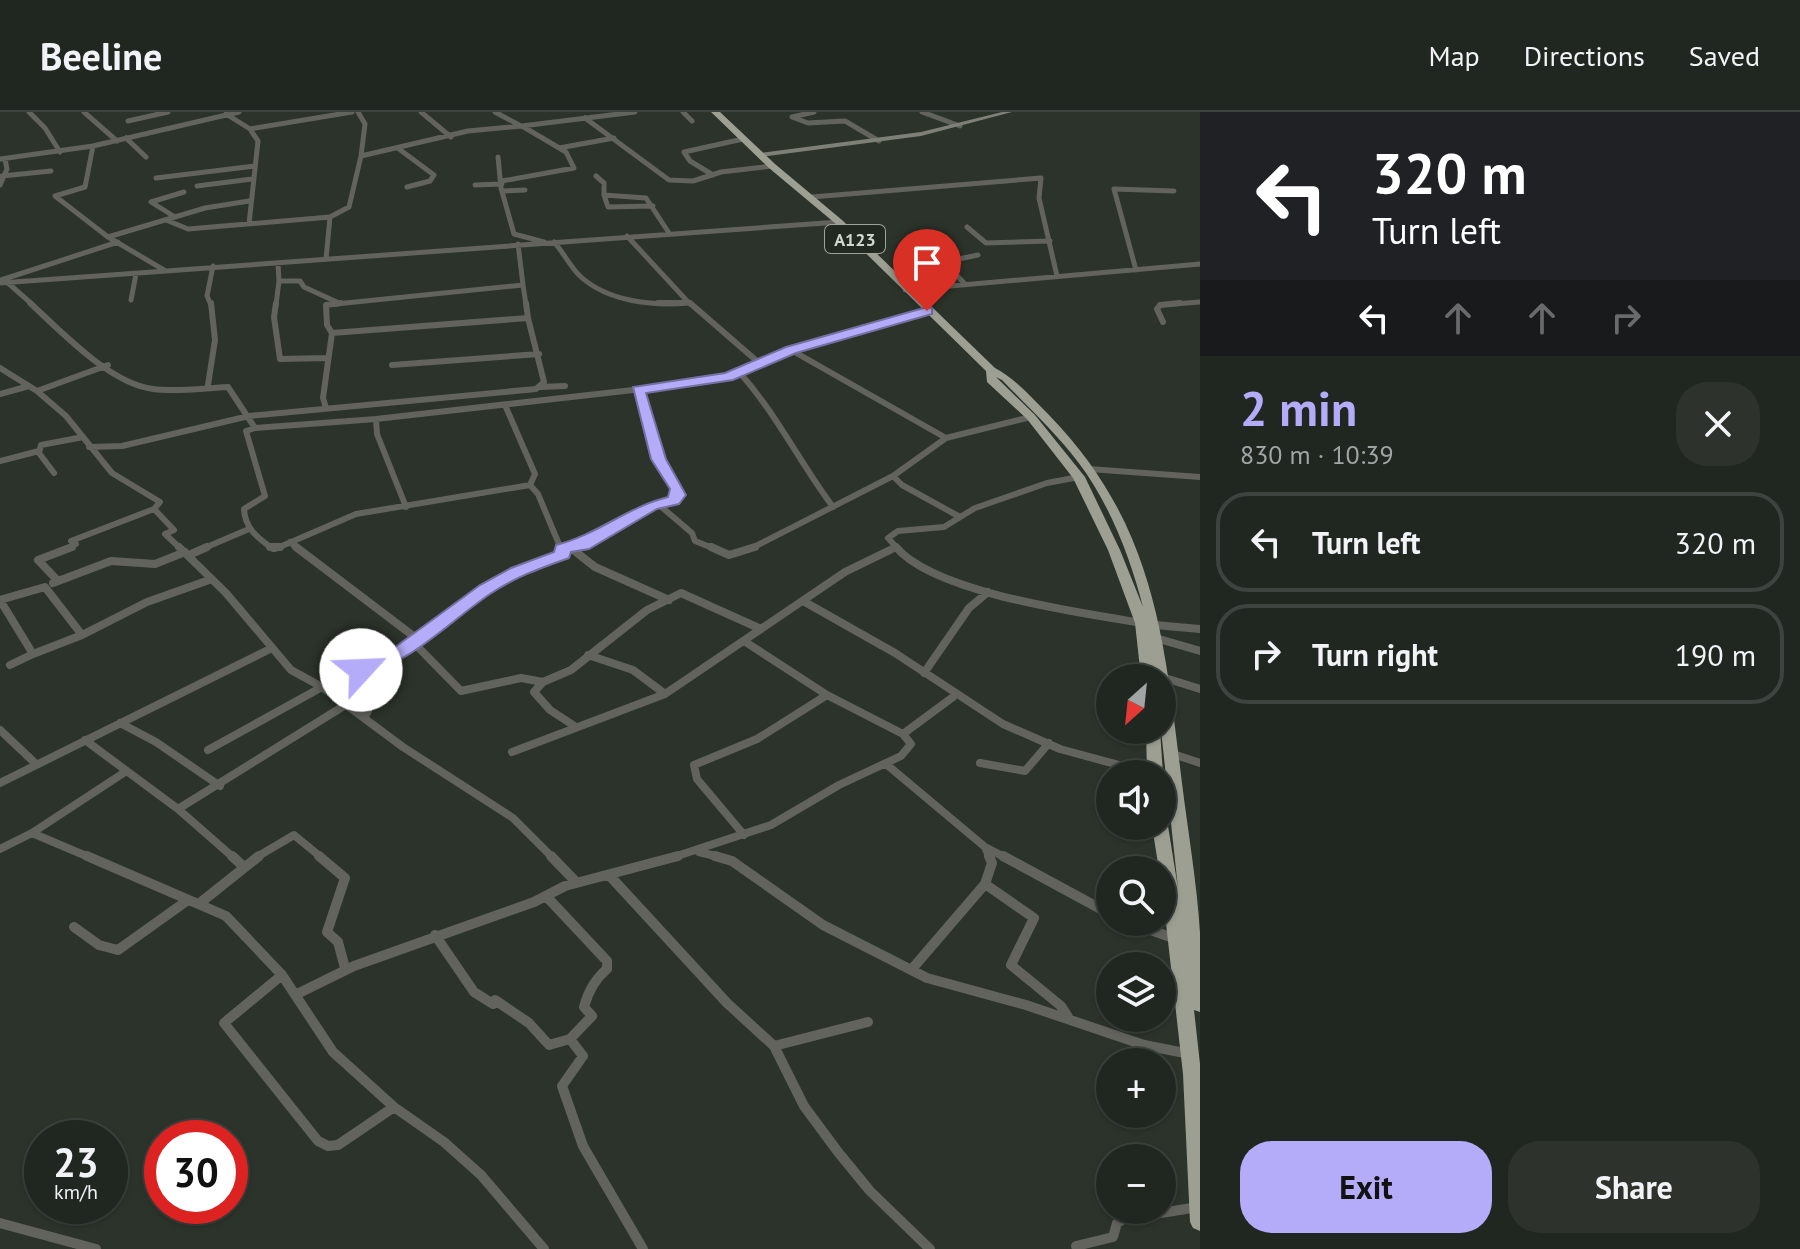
<!DOCTYPE html>
<html lang="en">
<head>
<meta charset="utf-8">
<style>
  :root { --surface:#202620; --page:#2d322d; --text:#f1f3f6; --muted:#a2a5a5; --line:#3d433e; --accent:#b4acf9 }
  body { margin:0; font-family:"PT Sans",sans-serif; background:var(--page); color:var(--text); height:100vh; display:flex; flex-direction:column; font-size:30px; white-space:nowrap }
  * { box-sizing:border-box; margin:0 }
  p { font-size:26px; color:var(--muted) }
  .icon { flex:none; width:44px; height:44px; fill:none; stroke:currentColor; stroke-width:2; stroke-linecap:round; stroke-linejoin:round }
  .map { position:relative; flex:1; overflow:hidden }
  .side { display:flex; flex-direction:column; background:var(--surface); width:600px }
  .side>* { flex:none }
  .banner { background:#202124; color:#fff; overflow:hidden }
  .needle { width:52px; rotate:207deg }
  .fabs { position:absolute; left:1096px; top:552px; display:grid; gap:16px }
  .fabs a { display:grid; place-items:center; width:80px; height:80px; border-radius:50%; background:var(--surface); box-shadow:0 2px 6px #0004,0 0 0 2px var(--line); font-size:40px }
  .speed { position:absolute; left:24px; top:1008px; display:flex; gap:16px; font-size:40px; font-weight:700; text-align:center }
  .speed>* { display:grid; place-content:center; width:104px; height:104px; border-radius:50%; background:var(--surface); box-shadow:0 2px 6px #0004,0 0 0 2px var(--line); line-height:1 }
  .speed small { font-size:20px; font-weight:400 }
  .speed .limit { border:12px solid #d22; background:#fff; color:#111 }
  .pin { position:absolute; display:grid; place-items:center; width:68px; height:68px; color:#fff; margin:-82px -34px; border-radius:50% 50% 50% 0; rotate:-45deg; box-shadow:0 0 8px #0007 }
  .pin .icon { rotate:45deg }
  .me { position:absolute; width:88px; margin:-44px; rotate:65deg; stroke-linejoin:round; filter:drop-shadow(0 0 6px #0008) }
  .turn { display:flex; align-items:center; gap:28px; height:168px; padding:0 40px; font-size:36px }
  .turn .icon { width:104px; height:104px; stroke-width:2.5 }
  .turn b { display:block; font-size:56px; line-height:68px }
  .lanes { display:flex; align-items:center; height:76px; padding:0 40px; background:#0003; justify-content:center; gap:40px; direction:ltr }
  .lanes .off { opacity:.35 }
  .round { display:grid; place-items:center; flex:none; width:84px; height:84px; border-radius:32px; background:var(--page) }
  .head { display:flex; align-items:center; justify-content:space-between; height:136px; padding:0 40px }
  h1 { font-size:48px; font-weight:700; line-height:60px; color:var(--accent) }
  .primary-button { display:flex; gap:16px; margin-top:auto; padding:16px 40px }
  .primary-button a { flex:1; height:92px; border-radius:32px; background:var(--accent); color:#111; font-size:32px; font-weight:700; line-height:92px; text-align:center }
  .primary-button a+a { background:var(--page); color:var(--text) }
  ul { padding:0; list-style:none }
  li { display:flex; align-items:center; gap:24px; height:100px; margin:0 16px 12px; padding:0 24px; border:4px solid var(--line); border-radius:32px }
  li div { flex:1 }
  li b { display:block; font-size:30px }
  li em { font-style:normal }
  header { display:flex; align-items:center; gap:48px; box-sizing:border-box; height:112px; padding:0 40px; background:var(--surface); border-bottom:2px solid var(--line) }
  header strong { font-size:38px }
  nav { display:flex; gap:44px; margin-inline-start:auto; font-size:28px }
  main { display:flex; flex:1; min-height:0 }
  .map>svg:first-child { display:block }
  .lines { fill:none; stroke-linecap:round; stroke-linejoin:round }
  .minor-far3 { stroke:#63635e; stroke-width:5 }
  .minor-far2 { stroke:#63635e; stroke-width:6 }
  .minor-far1 { stroke:#63635e; stroke-width:8 }
  .minor { stroke:#63635e; stroke-width:10 }
  .secondary { fill:#7e8077; fill-rule:evenodd }
  .trunk { fill:#9e9f93; fill-rule:evenodd }
  .route { fill:#b4acf9; stroke:#7570a2; stroke-width:2 }
  .labels { text-anchor:middle; dominant-baseline:central; stroke-width:8; stroke-linejoin:round; paint-order:stroke }
  .shield { fill:#212920; stroke:#9ca39c; stroke-width:2 }
  .shield-label { font-size:18px; font-weight:bold; fill:#d1d7d1 }
</style>
</head>
<body>
<header>
<strong>Beeline</strong>
<nav><a>Map</a><a>Directions</a><a>Saved</a></nav>
</header>
<main>
<div class="map">
<svg width="1200" height="1137" viewBox="0 0 1200 1137">
  <rect width="100%" height="100%" fill="#2b332a"/>
  <g class="lines">
    <path class="minor-far3" d="M 29,0 L 45,16 L 60,40
      M 84,0 L 117,29
      M 358,0 L 365,12 L 361,44
      M 421,0 L 451,25
      M 495,0 L 521,14
      M 683,0 L 692,9
      M 814,0 L 792,5 L 808,11 L 845,9 L 879,29
      M 922,0 L 960,14
      M 226,2 L 250,17 L 258,29 L 249,112
      M 585,6 L 669,68 L 693,69 L 721,60 L 772,54
      M 128,9 L 168,0
      M 250,17 L 352,0
      M 126,26 L 146,45
      M 93,34 L 85,75 L 55,84 L 108,125 L 164,158
      M 559,36 L 614,26
      M 399,37 L 434,63 L 430,69 L 407,75
      M 498,45 L 501,76 L 514,122 L 544,130
      M 0,47 L 93,34 L 239,0
      M 713,63 L 690,49 L 684,40 L 743,27
      M 2,64 L 51,59
      M 596,64 L 604,71 L 604,83 L 646,86 L 669,121
      M 156,66 L 255,54
      M 502,69 L 574,56 L 566,40 L 522,14 L 635,0
      M 0,73 L 7,57 L 5,47
      M 475,73 L 502,72
      M 197,74 L 252,67
      M 502,79 L 525,78
      M 604,83 L 608,95 L 653,94
      M 812,85 L 1041,66 L 1039,86 L 1057,164
      M 175,105 L 151,90 L 184,80
      M 166,108 L 188,117 L 330,105
      M 967,115 L 986,131 L 1050,129
      M 108,125 L 205,96 L 249,89
      M 554,130 C 564,141 570,155 581,165 C 609,190 653,194 689,191 L 627,124
      M 518,132 L 523,173
      M 326,147 L 330,105 L 349,95 L 361,44 L 468,19 L 522,14
      M 278,151 L 279,169 L 300,169 L 304,175 L 339,191
      M 1136,158 L 1114,77 L 1174,79
      M 1,168 L 118,130
      M 0,171 L 839,110
      M 8,171 L 33,193
      M 964,171 L 944,150 L 978,143
      M 905,178 L 1200,152
      M 131,188 L 136,162
      M 689,191 L 692,193
      M 211,193 L 207,184 L 213,154
      M 276,193 L 279,169
      M 326,193 L 523,173 L 526,193
      M 1160,193 L 1200,190"/>
    <path class="minor-far2" d="M 30,191 C 61,219 110,272 153,277 C 177,280 204,276 228,275 L 255,316 L 376,307 L 704,270 L 728,265 L 791,238 L 927,199
      M 276,191 L 274,205 L 280,247 L 327,246
      M 526,191 L 528,206
      M 658,191 L 683,191
      M 690,191 L 758,250
      M 1163,210 L 1157,197 L 1160,193 L 1180,191
      M 332,221 L 327,213 L 326,193 L 341,191
      M 791,238 L 946,326
      M 108,253 L 37,279 L 66,304 L 112,361 L 160,390 L 154,397 L 174,418 L 165,422 L 181,437
      M 392,253 L 539,242
      M 0,256 L 37,279
      M 739,260 C 776,301 800,351 833,395
      M 208,273 L 215,228 L 211,191
      M 541,275 L 565,274
      M 0,282 L 29,274
      M 505,293 L 535,362 L 530,373
      M 376,307 L 377,322 L 406,395
      M 255,316 L 246,319 L 265,384 L 244,397 C 245,417 258,426 273,437
      M 89,335 L 122,334 L 249,304 L 536,277 L 544,270 L 528,206 L 332,221 L 323,286 L 326,296
      M 0,349 L 39,339
      M 1089,357 L 1200,365
      M 54,361 L 39,341 L 41,333 L 83,325
      M 893,364 L 902,373 L 960,405
      M 530,373 L 538,382 L 561,437
      M 658,392 L 692,421 L 695,429 L 715,437
      M 290,430 L 298,437
      M 573,435 L 584,433 L 643,398 L 673,389 L 678,383 L 658,347 L 638,278
      M 67,437 L 76,432 L 71,429 L 154,397
      M 202,437 L 249,417
      M 275,437 L 356,402 L 530,373
      M 750,437 L 893,364 L 946,326 L 1031,305
      M 898,437 L 888,426 L 898,419 L 944,415 L 975,396 L 1047,371 L 1079,365"/>
    <path class="minor-far1" d="M 179,435 L 226,481 L 291,558 L 322,575 L 403,635 L 513,706 L 553,746
      M 270,435 L 280,435
      M 296,435 L 416,526
      M 711,435 L 729,443 L 755,435
      M 896,435 C 934,481 1082,501 1142,511
      M 571,436 L 595,455 L 669,488
      M 189,443 L 207,435
      M 58,469 L 38,448 L 72,435
      M 53,471 L 111,449 L 155,452 L 185,440
      M 0,488 L 45,475 L 82,523 L 147,490 L 212,467
      M 0,488 L 33,542 L 82,523
      M 803,489 L 895,541 L 1003,612 L 1060,637 L 1152,662
      M 1155,513 L 1200,517
      M 1159,527 L 1200,539
      M 412,529 L 461,579 L 521,566 L 543,570
      M 744,529 L 827,583 L 903,622
      M 588,543 L 633,558 L 665,582
      M 10,553 L 33,542
      M 924,561 L 969,496 L 988,480
      M 1162,565 L 1200,577
      M 353,582 L 368,599 L 364,606
      M 120,611 L 156,630 L 220,674
      M 576,615 L 550,598 L 534,580 L 543,570 L 571,558 L 647,498 L 681,481 L 761,517
      M 0,618 L 35,651
      M 85,628 L 178,697 L 234,746
      M 208,638 L 322,575 L 353,582 L 357,578 L 353,570 L 361,558 L 394,544 L 486,477 L 517,459 L 563,442 L 560,435
      M 512,640 L 665,582 L 845,460 L 892,437
      M 1170,641 L 1200,651
      M 980,651 L 1025,659 L 1049,631
      M 886,652 L 985,735 L 990,746
      M 0,671 L 272,536
      M 178,697 L 347,592
      M 32,721 L 91,746
      M 744,723 L 697,667 L 694,653 L 757,627 L 827,583
      M 987,736 L 1006,746
      M 0,737 L 32,721 L 125,660
      M 699,740 L 723,746
      M 255,746 L 294,723 L 322,746
      M 671,746 L 771,713 L 839,673 L 901,644 L 911,632 L 903,622 L 953,585"/>
    <path class="minor" d="M 87,744 L 226,804 L 282,863 L 333,940 L 394,995 L 444,1030 L 481,1063 L 544,1137
      M 232,744 L 243,754
      M 319,744 L 345,766 L 327,820 L 338,830 L 345,856
      M 551,744 L 576,770
      M 715,744 L 732,749 L 823,813 L 927,866 L 1026,893 L 1144,933 L 1190,942
      M 1003,744 L 1110,802
      M 609,763 L 727,891 L 774,934 L 804,994 L 838,1040 L 870,1079 L 930,1137
      M 985,772 L 1034,806 L 1011,853 L 1061,894 L 1068,905
      M 546,784 L 607,849 L 607,857 C 595,867 588,880 584,895 L 592,904 L 570,927 L 583,944 L 562,974 L 583,1034 L 643,1137
      M 200,791 L 259,744
      M 1128,810 L 1176,827
      M 74,815 L 99,833 L 118,838 L 188,788
      M 435,823 L 474,880 L 493,892 L 495,888 L 529,911 L 549,933 L 570,927
      M 912,857 L 985,772 L 992,751 L 989,744
      M 282,863 L 224,911 L 318,1029 L 328,1034 L 338,1033 L 394,995
      M 297,882 L 354,854 L 534,790 L 565,774 L 678,744
      M 774,934 L 868,910
      M 0,1111 L 96,1137
      M 1076,1134 L 1113,1125 L 1117,1111 L 1124,1107 L 1198,1095"/>
    <path class="secondary" d="M 1002,0 L 1012,0 L 921,24 L 760,45 L 757,43 L 760,41 L 921,20 Z"/>
    <path class="trunk" d="M 711,0 L 720,0 L 775,52 L 842,108 L 995,256 C 1016,267 1032,286 1049,303 C 1156,413 1164,527 1182,671 C 1188,720 1197,771 1200,821 C 1200,847 1200,874 1200,900 L 1194,898 L 1200,952 L 1200,1119 L 1193,1116 L 1190,1110 L 1183,962 L 1162,776 L 1162,758 L 1159,758 L 1152,714 L 1162,714 L 1162,709 L 1168,714 L 1178,776 L 1161,618 L 1162,566 L 1155,566 L 1152,540 L 1155,566 L 1141,566 L 1135,511 L 1108,438 L 1073,366 L 1027,307 L 987,270 L 986,259 L 836,112 L 769,56 ZM 996,265 L 1002,268 C 1028,295 1055,320 1078,350 C 1110,392 1130,445 1143,495 L 1120,438 L 1085,365 L 1035,303 Z
      M 1146,618 L 1160,618 L 1163,662 L 1162,663 L 1147,662 Z"/>
  </g>
  <path class="route" d="M 927,195 L 932,196 L 932,202 L 796,241 L 733,268 L 646,281 L 666,347 L 686,383 L 679,392 L 657,397 L 589,437 L 571,440 L 569,446 C 541,456 515,465 490,482 C 449,510 411,551 361,564 L 352,558 L 387,541 L 480,473 L 511,456 L 554,440 L 556,433 C 597,423 627,395 668,385 L 670,377 L 651,347 L 633,275 L 725,261 L 786,235 Z"/>
  <g class="labels">
    <rect class="shield" x="825" y="113" width="60" height="28" rx="6"/>
    <g class="shield-label">
      <text x="855" y="127">A123</text>
    </g>
  </g>
</svg>
<div class="fabs">
<a><svg class="needle" viewBox="-14 -14 28 28"><path d="M0-13l5 13h-10z" fill="#e53935"/><path d="M0 13l5-13h-10z" fill="#a2a5a5"/></svg></a>
<a><svg class="icon" aria-label="sound" viewBox="0 0 24 24"><path d="M4 9h4l5-4v14l-5-4H4zM17 9q2 3 0 6"/></svg></a>
<a><svg class="icon" aria-label="search" viewBox="0 0 24 24"><circle cx="10" cy="10" r="6"/><path d="M15 15l6 6"/></svg></a>
<a><svg class="icon" aria-label="layers" viewBox="0 0 24 24"><path d="M12 4l9 5-9 5-9-5zM3 14l9 5 9-5"/></svg></a>
<a>+</a>
<a>−</a>
</div>
<div class="speed"><div>23<small>km/h</small></div><div class="limit">30</div></div>
<div class="pin" style="left:927px;top:199px;background:#d93025"><svg class="icon" aria-label="arrive" viewBox="0 0 24 24"><path d="M6 21V4h12l-3 4 3 4H6"/></svg></div>
<svg class="me" style="left:361px;top:558px" viewBox="-20 -20 40 40"><circle r="19" fill="#fff"/><path d="M0-13L10 11 0 6-10 11z" fill="#b4acf9"/></svg>
</div>
<section class="side">
<div class="banner">
<div class="turn"><svg class="icon" aria-label="left" viewBox="0 0 24 24"><path d="M17 20v-9H6M10 6l-5 5 5 5"/></svg><div><b>320 m</b>Turn left</div></div>
<div class="lanes"><svg class="icon" aria-label="left" viewBox="0 0 24 24"><path d="M17 20v-9H6M10 6l-5 5 5 5"/></svg><svg class="icon off" aria-label="ahead" viewBox="0 0 24 24"><path d="M12 20V5M6 11l6-6 6 6"/></svg><svg class="icon off" aria-label="ahead" viewBox="0 0 24 24"><path d="M12 20V5M6 11l6-6 6 6"/></svg><svg class="icon off" aria-label="right" viewBox="0 0 24 24"><path d="M7 20v-9h11M14 6l5 5-5 5"/></svg></div>
</div>
<div class="head"><div><h1>2 min</h1><p>830 m · 10:39</p></div><a class="round"><svg class="icon" aria-label="close" viewBox="0 0 24 24"><path d="M6 6l12 12M18 6L6 18"/></svg></a></div>
<ul>
<li><svg class="icon" aria-label="left" viewBox="0 0 24 24"><path d="M17 20v-9H6M10 6l-5 5 5 5"/></svg><div><b>Turn left</b></div><em>320 m</em></li>
<li><svg class="icon" aria-label="right" viewBox="0 0 24 24"><path d="M7 20v-9h11M14 6l5 5-5 5"/></svg><div><b>Turn right</b></div><em>190 m</em></li>
</ul>
<div class="primary-button"><a>Exit</a><a>Share</a></div>
</section>
</main>
</body>
</html>
